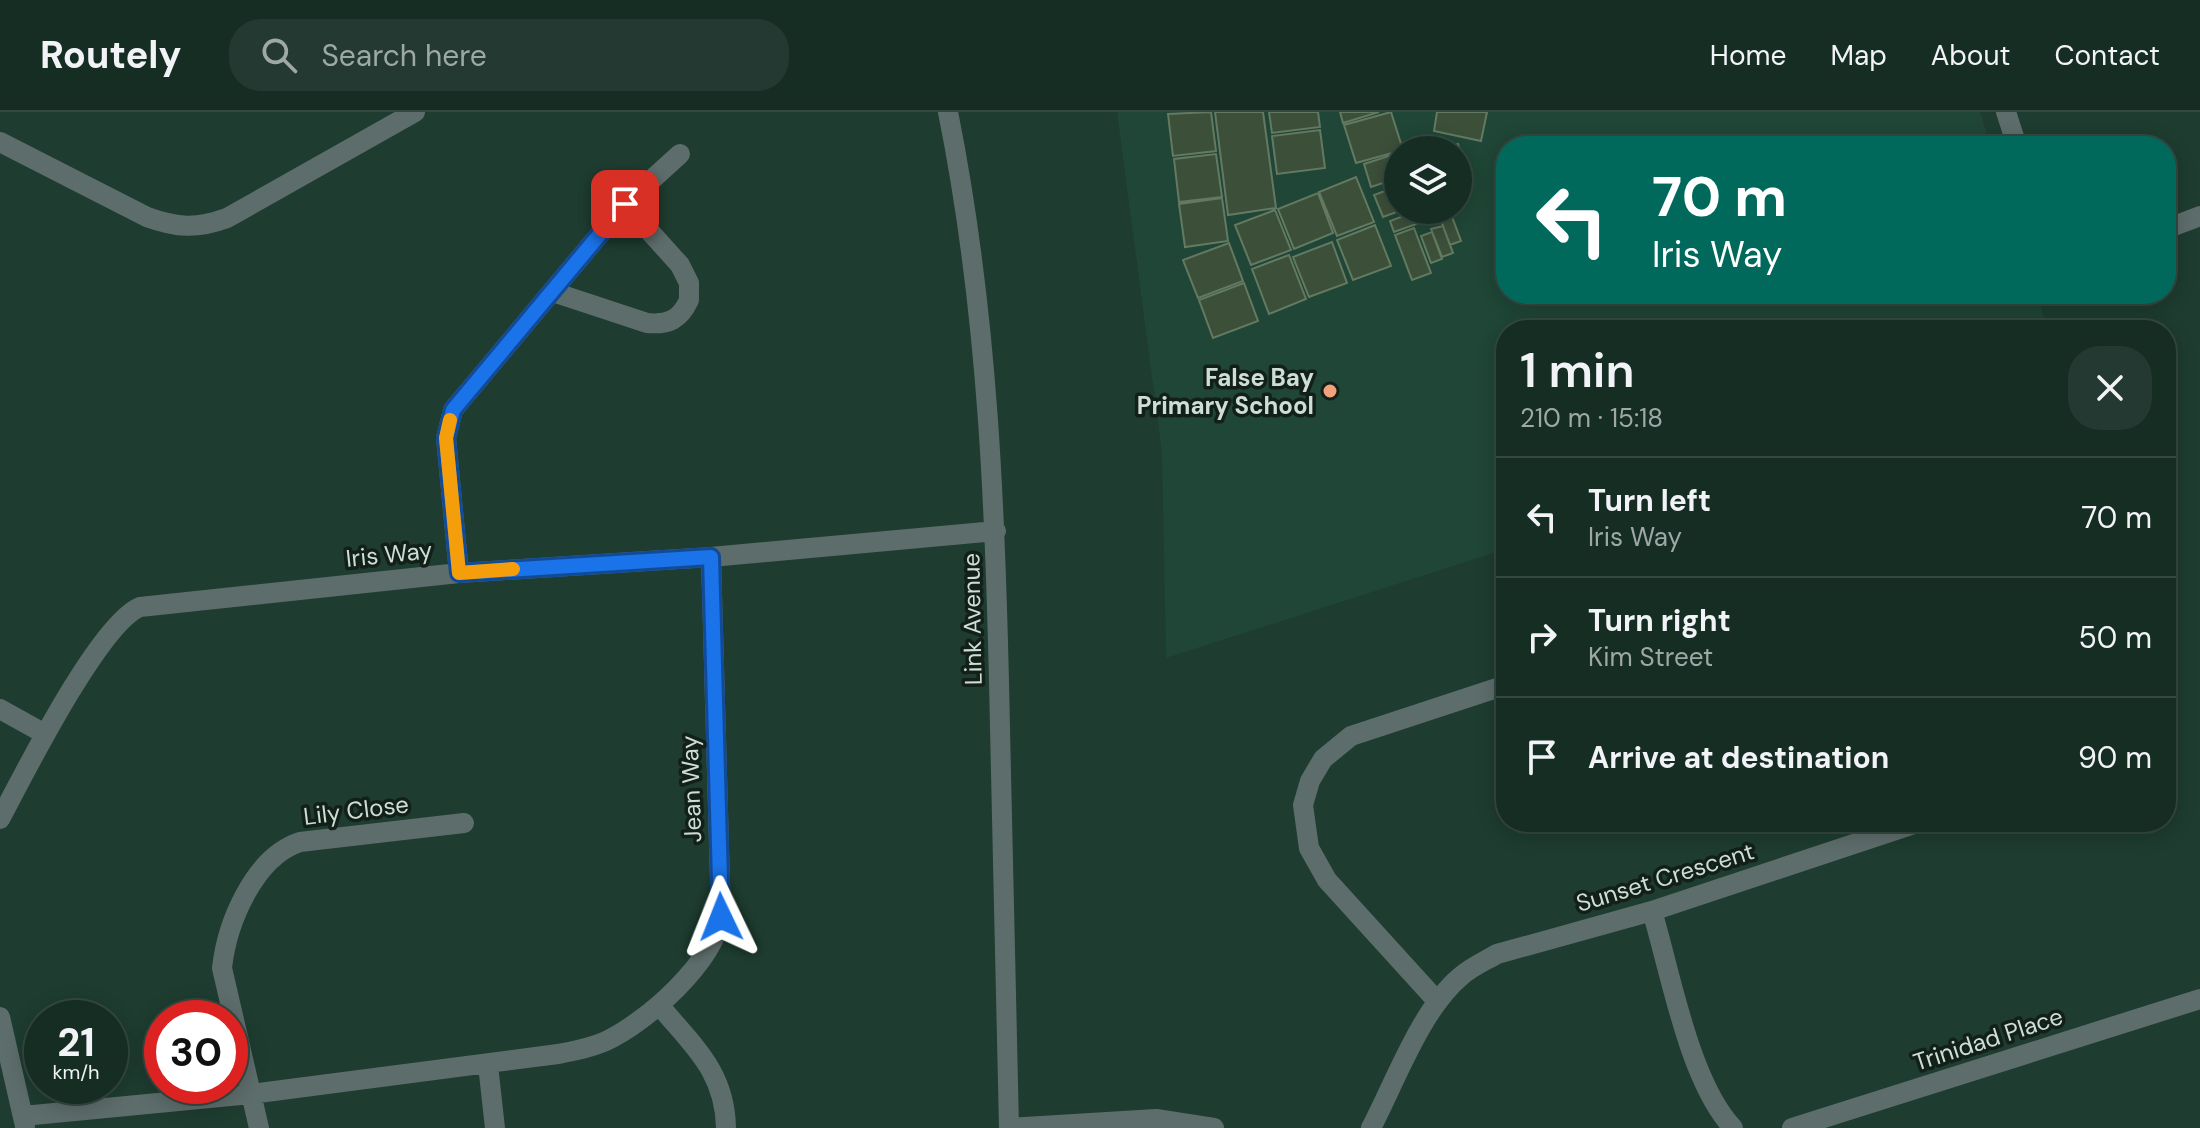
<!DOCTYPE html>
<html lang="en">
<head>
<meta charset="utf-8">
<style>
  :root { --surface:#162d24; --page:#233931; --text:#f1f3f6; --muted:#9ea8a6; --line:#354941 }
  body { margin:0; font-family:"DM Sans",sans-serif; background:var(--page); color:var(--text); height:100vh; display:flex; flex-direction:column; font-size:30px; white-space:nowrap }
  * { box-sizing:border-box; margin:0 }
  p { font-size:26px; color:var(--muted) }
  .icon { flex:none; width:44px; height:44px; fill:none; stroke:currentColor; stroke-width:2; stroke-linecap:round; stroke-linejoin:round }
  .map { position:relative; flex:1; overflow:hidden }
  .drawer { position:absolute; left:1496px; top:208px; width:680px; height:512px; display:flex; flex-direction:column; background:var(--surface); border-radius:32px; box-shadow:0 4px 20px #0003,0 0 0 2px var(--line) }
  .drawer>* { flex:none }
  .guide { position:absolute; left:1496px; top:24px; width:680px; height:168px; border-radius:32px; box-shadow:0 4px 20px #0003,0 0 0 2px var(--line); background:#00695c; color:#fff; overflow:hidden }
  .buttons { position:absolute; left:1384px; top:24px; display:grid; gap:16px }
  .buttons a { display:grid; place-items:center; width:88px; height:88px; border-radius:50%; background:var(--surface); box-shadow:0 4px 20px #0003,0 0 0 2px var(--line); font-size:40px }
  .speed { position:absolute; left:24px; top:888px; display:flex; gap:16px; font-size:40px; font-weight:700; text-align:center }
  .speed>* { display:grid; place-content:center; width:104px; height:104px; border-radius:50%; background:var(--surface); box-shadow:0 4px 20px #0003,0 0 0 2px var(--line); line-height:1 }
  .speed small { font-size:20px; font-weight:400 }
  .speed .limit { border:12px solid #d22; background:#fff; color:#111 }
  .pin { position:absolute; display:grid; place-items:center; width:68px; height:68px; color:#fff; margin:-34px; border-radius:16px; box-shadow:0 4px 12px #0006 }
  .me { position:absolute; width:88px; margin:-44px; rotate:358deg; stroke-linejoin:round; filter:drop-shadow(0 0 6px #0008) }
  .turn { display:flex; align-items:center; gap:28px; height:168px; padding:0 24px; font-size:36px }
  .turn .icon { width:104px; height:104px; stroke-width:2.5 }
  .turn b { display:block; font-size:56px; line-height:68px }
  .round { display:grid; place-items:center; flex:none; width:84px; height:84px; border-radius:32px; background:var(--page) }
  .head { display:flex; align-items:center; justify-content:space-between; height:136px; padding:0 24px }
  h1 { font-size:48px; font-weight:600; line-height:60px }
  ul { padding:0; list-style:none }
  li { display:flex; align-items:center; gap:24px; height:120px; padding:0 24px; border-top:2px solid var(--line) }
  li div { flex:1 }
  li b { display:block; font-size:30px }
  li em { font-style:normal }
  header { display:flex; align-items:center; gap:48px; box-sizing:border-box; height:112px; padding:0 40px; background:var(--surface); border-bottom:2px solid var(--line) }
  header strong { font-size:38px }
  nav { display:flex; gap:44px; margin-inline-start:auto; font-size:28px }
  .search { width:560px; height:72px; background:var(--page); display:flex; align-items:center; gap:20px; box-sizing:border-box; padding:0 28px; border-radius:32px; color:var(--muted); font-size:30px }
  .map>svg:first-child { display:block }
  .built { fill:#1f4636; fill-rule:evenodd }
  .building { fill:#3c4f39; stroke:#647961; stroke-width:2 }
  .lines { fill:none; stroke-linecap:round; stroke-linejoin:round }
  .minor { stroke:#5d6d6b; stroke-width:20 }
  .route-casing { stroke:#114b97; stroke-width:20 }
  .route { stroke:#1a73e8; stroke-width:14 }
  .slow { stroke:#f59e0b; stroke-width:14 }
  .poi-dot { fill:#f0a27a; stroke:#13201a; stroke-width:3 }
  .labels { text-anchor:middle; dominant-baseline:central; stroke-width:7; stroke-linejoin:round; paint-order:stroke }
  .poi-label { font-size:24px; font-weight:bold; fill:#cdded6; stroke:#13201a; text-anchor:end }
  .street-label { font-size:24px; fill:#cdded6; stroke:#13201a }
</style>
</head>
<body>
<header>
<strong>Routely</strong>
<div class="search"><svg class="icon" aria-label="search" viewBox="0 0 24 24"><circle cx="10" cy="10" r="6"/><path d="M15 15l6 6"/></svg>Search here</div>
<nav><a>Home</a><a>Map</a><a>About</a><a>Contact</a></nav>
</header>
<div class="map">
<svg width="2200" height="1016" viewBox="0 0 2200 1016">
  <rect width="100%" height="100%" fill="#1e3c30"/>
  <path class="built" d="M 1117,0 L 1980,0 L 1991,34 L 1506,34 L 1506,182 L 2037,182 L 2048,218 L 1506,218 L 1506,437 L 1166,546 L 1162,341 ZM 1398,38 L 1458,38 L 1458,98 L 1398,98 Z"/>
  <path class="building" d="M 1211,0 L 1216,39 L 1173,44 L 1168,2 Z
    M 1215,0 L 1263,0 L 1276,96 L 1228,103 Z
    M 1269,0 L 1318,0 L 1320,15 L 1272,21 Z
    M 1340,0 L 1379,0 L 1343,11 Z
    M 1391,0 L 1403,38 L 1356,51 L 1344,13 Z
    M 1437,0 L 1487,0 L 1481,29 L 1434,19 Z
    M 1320,18 L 1325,56 L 1277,62 L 1272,24 Z
    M 1458,32 L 1472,74 L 1458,79 L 1458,38 L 1439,38 Z
    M 1398,41 L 1398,66 L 1371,75 L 1364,52 Z
    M 1216,42 L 1222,85 L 1179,90 L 1174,47 Z
    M 1356,65 L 1374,110 L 1337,124 L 1319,80 Z
    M 1398,74 L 1398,98 L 1402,98 L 1383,105 L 1374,83 Z
    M 1318,81 L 1333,121 L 1294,137 L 1278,97 Z
    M 1222,86 L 1228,129 L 1185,135 L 1179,92 Z
    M 1275,98 L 1291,138 L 1251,153 L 1235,113 Z
    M 1417,99 L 1422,110 L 1394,120 L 1390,109 Z
    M 1451,102 L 1461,129 L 1450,133 L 1440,106 Z
    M 1375,113 L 1391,154 L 1353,168 L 1337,128 Z
    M 1443,114 L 1453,141 L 1442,145 L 1431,117 Z
    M 1414,116 L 1431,161 L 1412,168 L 1395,123 Z
    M 1432,120 L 1442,147 L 1431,151 L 1421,124 Z
    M 1332,130 L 1347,171 L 1309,185 L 1293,145 Z
    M 1229,131 L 1243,169 L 1198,186 L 1183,148 Z
    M 1289,143 L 1306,187 L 1269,202 L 1252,157 Z
    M 1244,171 L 1258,209 L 1213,226 L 1199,188 Z"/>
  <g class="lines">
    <path class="minor" d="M 948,0 C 989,204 996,409 1000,616 C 1003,749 1006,883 1009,1016 L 1156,1007 L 1214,1016
      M 2006,0 L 2017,34
      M 0,30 L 147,105 C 177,116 197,117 227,106 L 415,0
      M 2166,117 L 2200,104
      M 553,180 L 647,211 C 668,213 680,208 689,188 L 689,171 L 680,153 L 625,92
      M 459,461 L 446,326 L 453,298 L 625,92 L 680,42
      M 0,597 L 45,622
      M 0,707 C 24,662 99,512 140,495 L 459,461 L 711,445 L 996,419
      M 1652,799 C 1671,862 1689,969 1733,1016
      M 1437,889 L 1327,768 L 1309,736 L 1303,693 L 1310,669 L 1323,647 L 1351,624 L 1506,573
      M 659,893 C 693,934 725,959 726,1016
      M 0,905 L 25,1014
      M 488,953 L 495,1016
      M 23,1004 L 251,982 L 558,942 C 574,939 591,936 606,929 C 648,909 713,851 721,805 L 711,445
      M 259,1016 L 222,856 C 227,811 254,745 300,730 L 464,711
      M 1371,1016 C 1395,970 1421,898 1460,865 C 1471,855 1485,849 1497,842 L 1652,799 L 1920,710
      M 1792,1016 L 2200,887"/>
  </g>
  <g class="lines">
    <g class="route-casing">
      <path id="route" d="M 625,92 L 453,298 L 446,326 L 459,461 L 711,445 L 721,805"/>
    </g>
    <use href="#route" class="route"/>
    <path class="slow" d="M 450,308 L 446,326 L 459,461 L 513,457"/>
  </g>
  <circle class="poi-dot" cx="1330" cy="279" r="8"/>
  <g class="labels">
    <g class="poi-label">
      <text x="1314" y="265">False Bay<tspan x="1314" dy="28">Primary School</tspan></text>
    </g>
    <g class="street-label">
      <text transform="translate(389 442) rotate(-6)">Iris Way</text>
      <text transform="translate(972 507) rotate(-91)">Link Avenue</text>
      <text transform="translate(691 677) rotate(-92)">Jean Way</text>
      <text transform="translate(356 698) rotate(-7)">Lily Close</text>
      <text transform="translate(1665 765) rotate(-17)">Sunset Crescent</text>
      <text transform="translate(1988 927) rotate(-18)">Trinidad Place</text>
    </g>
  </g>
</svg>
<div class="buttons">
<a><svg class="icon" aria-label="layers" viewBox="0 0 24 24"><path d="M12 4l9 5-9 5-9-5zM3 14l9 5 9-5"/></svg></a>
</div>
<div class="speed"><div>21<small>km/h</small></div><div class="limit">30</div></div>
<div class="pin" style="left:625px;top:92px;background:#d93025"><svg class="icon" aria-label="arrive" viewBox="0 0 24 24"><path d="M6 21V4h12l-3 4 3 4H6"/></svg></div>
<svg class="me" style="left:721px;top:805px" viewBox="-20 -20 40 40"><path d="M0-17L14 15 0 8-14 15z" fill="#1a73e8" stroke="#fff" stroke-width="4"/></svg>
<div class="guide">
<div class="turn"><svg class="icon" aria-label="left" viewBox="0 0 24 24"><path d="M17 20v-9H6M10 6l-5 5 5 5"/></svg><div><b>70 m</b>Iris Way</div></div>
</div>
<section class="drawer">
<div class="head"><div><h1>1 min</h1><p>210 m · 15:18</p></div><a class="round"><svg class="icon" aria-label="close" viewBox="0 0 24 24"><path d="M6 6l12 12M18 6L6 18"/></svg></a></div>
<ul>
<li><svg class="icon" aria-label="left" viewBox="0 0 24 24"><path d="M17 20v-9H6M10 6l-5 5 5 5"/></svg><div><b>Turn left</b><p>Iris Way</p></div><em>70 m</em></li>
<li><svg class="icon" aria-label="right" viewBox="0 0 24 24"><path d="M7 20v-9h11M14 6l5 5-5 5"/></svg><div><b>Turn right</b><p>Kim Street</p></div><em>50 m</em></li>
<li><svg class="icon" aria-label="arrive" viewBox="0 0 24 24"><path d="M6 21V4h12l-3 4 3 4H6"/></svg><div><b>Arrive at destination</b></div><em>90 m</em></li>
</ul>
</section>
</div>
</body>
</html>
